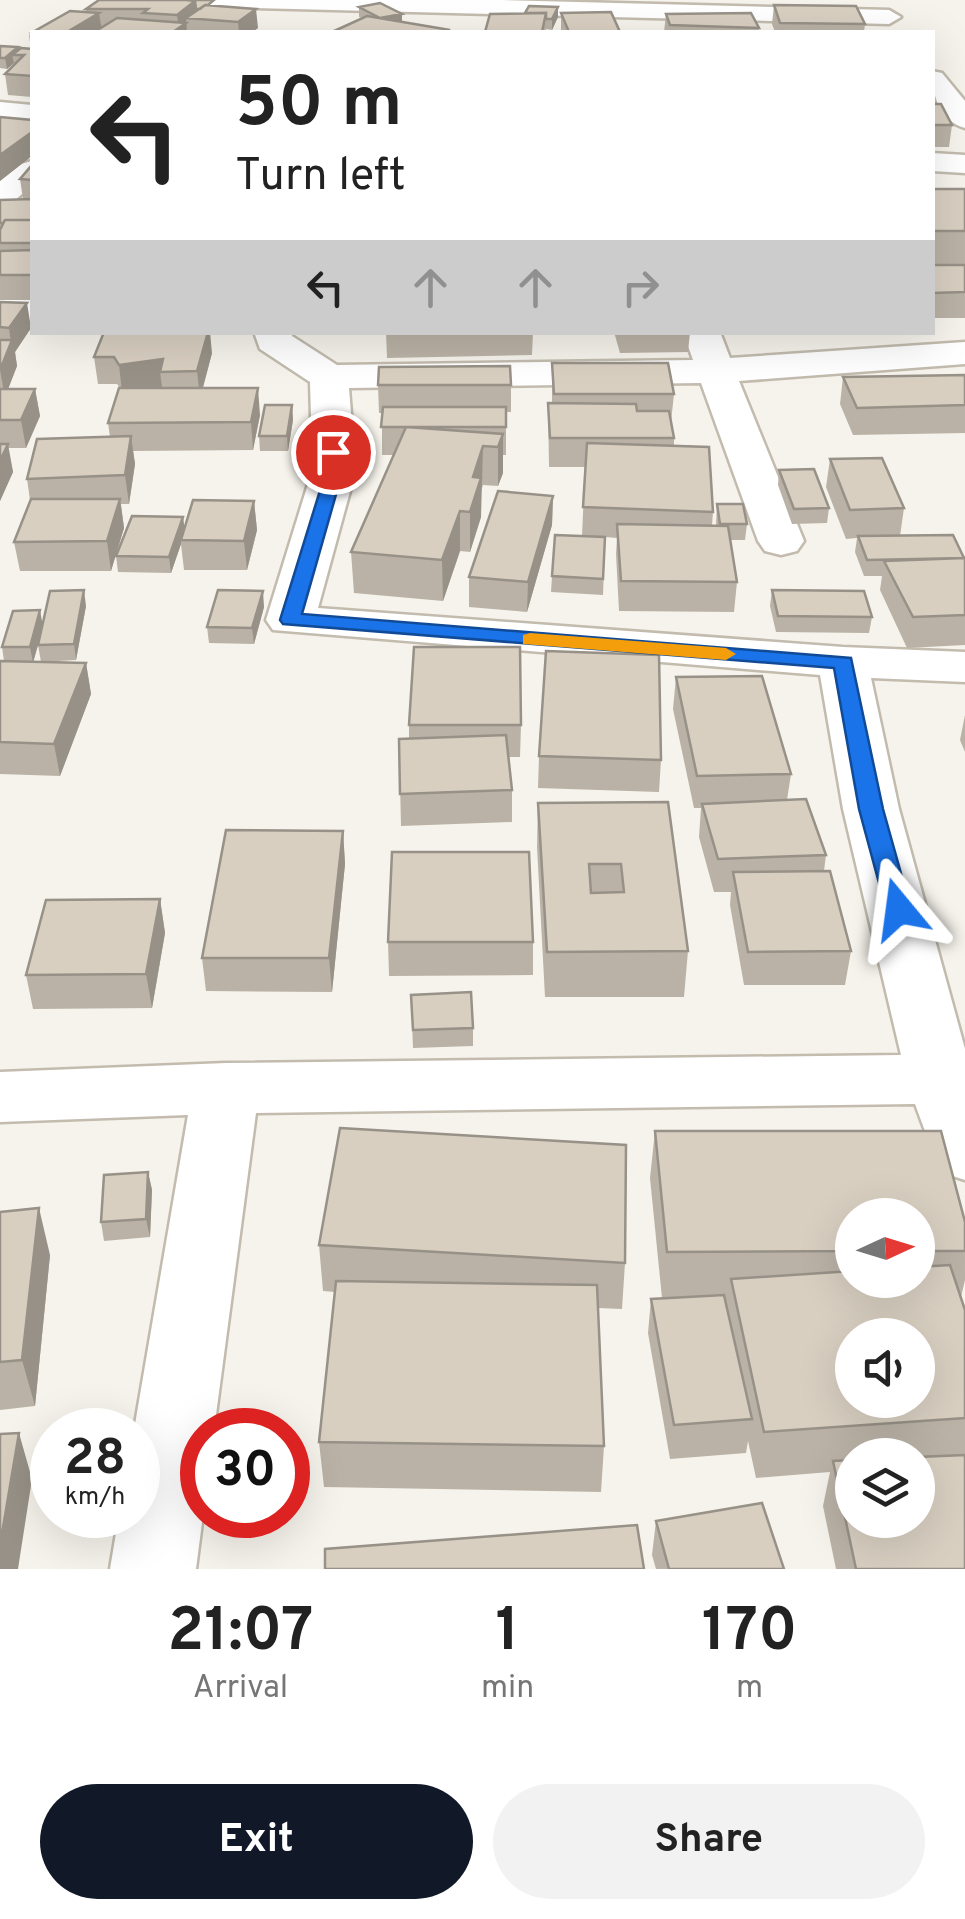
<!DOCTYPE html>
<html lang="en">
<head>
<meta charset="utf-8">
<style>
  :root { --surface:#fff; --page:#f2f2f2; --text:#222; --muted:#767676; --accent:#111827 }
  body { margin:0; font-family:Overpass,sans-serif; background:var(--page); color:var(--text); height:100vh; display:flex; flex-direction:column; font-size:38px; white-space:nowrap }
  * { box-sizing:border-box; margin:0 }
  p { font-size:32px; color:var(--muted) }
  .icon { flex:none; width:55px; height:55px; fill:none; stroke:currentColor; stroke-width:2; stroke-linecap:round; stroke-linejoin:round }
  .map { position:relative; height:1569px; overflow:hidden }
  .sheet { display:flex; flex-direction:column; background:var(--surface); flex:1 }
  .sheet>* { flex:none }
  .banner { position:absolute; left:30px; top:30px; width:905px; height:305px; border-radius:0px; box-shadow:0 10px 40px #0002; background:#fff; color:var(--text); overflow:hidden }
  .needle { width:65px; rotate:86deg }
  .buttons { position:absolute; left:835px; top:1198px; display:grid; gap:20px }
  .buttons a { display:grid; place-items:center; width:100px; height:100px; border-radius:50%; background:var(--surface); box-shadow:0 10px 40px #0002; font-size:50px }
  .speed { position:absolute; left:30px; top:1408px; display:flex; gap:20px; font-size:50px; font-weight:700; text-align:center }
  .speed>* { display:grid; place-content:center; width:130px; height:130px; border-radius:50%; background:var(--surface); box-shadow:0 10px 40px #0002; line-height:1 }
  .speed small { font-size:25px; font-weight:400 }
  .speed .limit { border:15px solid #d22; background:#fff; color:#111 }
  .pin { position:absolute; display:grid; place-items:center; width:85px; height:85px; color:#fff; margin:-42px; border:5px solid #fff; border-radius:50%; box-shadow:0 2px 10px #0007 }
  .me { position:absolute; width:110px; margin:-55px; rotate:344deg; stroke-linejoin:round; filter:drop-shadow(0 0 8px #0008) }
  .turn { display:flex; align-items:center; gap:35px; height:210px; padding:0 40px; font-size:45px }
  .turn .icon { width:130px; height:130px; stroke-width:2.5 }
  .turn b { display:block; font-size:70px; line-height:85px }
  .lanes { display:flex; align-items:center; height:95px; padding:0 40px; background:#0003; justify-content:center; gap:50px; direction:ltr }
  .lanes .off { opacity:.35 }
  .eta { display:flex; justify-content:space-evenly; align-items:center; height:170px; text-align:center }
  .eta b { font-size:60px; font-weight:700; line-height:70px }
  .primary-button { display:flex; gap:20px; margin-top:auto; padding:20px 40px }
  .primary-button a { flex:1; height:115px; border-radius:60px; background:var(--accent); color:#fff; font-size:40px; font-weight:700; line-height:115px; text-align:center }
  .primary-button a+a { background:var(--page); color:var(--text) }
  .map>svg:first-child { display:block }
  .lines { fill:none; stroke-linecap:round; stroke-linejoin:round }
  .minor-casing { stroke:#c2bbae; stroke-width:5 }
  .minor { fill:#fff; fill-rule:evenodd }
  .wall { fill:#bab2a6; fill-rule:evenodd }
  .shaded-wall { fill:#979187 }
  .building { fill:#d8cfc1; stroke:#979187; stroke-width:2.5; fill-rule:evenodd }
  .route { fill:#1a73e8; stroke:#114b97; stroke-width:2.5 }
  .slow { fill:#f59e0b }
</style>
</head>
<body>
<div class="map">
<svg width="965" height="1569" viewBox="0 0 965 1569">
  <rect width="100%" height="100%" fill="#f6f3ec"/>
  <g class="lines">
    <g class="minor-casing">
      <path id="minor" d="M 201,0 L 501,0 L 889,10 L 901,17 L 889,24 L 213,7 Z
        M 932,71 L 942,73 L 965,101 L 965,128 C 939,121 932,94 932,71 Z
        M 0,102 L 32,105 L 32,121 L 0,118 Z
        M 932,153 L 965,155 L 965,173 L 932,171 Z
        M 32,161 L 32,185 L 11,204 L 0,207 L 0,181 L 21,164 Z
        M 0,298 L 32,299 L 32,321 L 0,320 Z
        M 254,332 L 292,332 L 292,336 L 337,365 L 693,360 L 683,332 L 720,332 L 730,358 L 965,342 L 965,364 L 739,381 L 804,541 L 797,551 L 781,555 L 765,551 L 758,541 L 701,383 L 349,388 L 354,451 L 352,484 L 318,608 L 843,647 L 965,652 L 965,682 L 871,678 L 899,809 L 965,1049 L 965,1180 L 940,1172 L 915,1104 L 256,1113 L 214,1430 L 202,1430 L 203,1515 L 196,1569 L 110,1569 L 119,1515 L 138,1515 L 138,1430 L 134,1430 L 188,1115 L 0,1122 L 0,1072 L 226,1063 L 901,1055 L 843,809 L 820,675 L 273,630 L 266,620 L 308,484 L 312,451 L 310,382 L 260,349 Z"/>
    </g>
    <use href="#minor" class="minor"/>
  </g>
  <path class="wall" d="M 774,5 L 865,24 L 864,32 L 775,32 L 772,24 Z
    M 217,6 L 258,28 L 252,32 L 187,32 L 187,28 L 187,32 L 33,32 L 86,12 L 86,9 Z
    M 359,7 L 402,22 L 450,32 L 332,32 L 362,18 L 359,17 Z
    M 561,13 L 620,32 L 561,32 Z
    M 666,14 L 759,28 L 759,32 L 664,32 Z
    M 558,17 L 552,30 L 546,29 L 546,32 L 485,32 Z
    M 32,33 L 32,97 L 8,95 L 5,74 L 14,65 L 14,63 L 7,69 L 0,68 L 0,46 L 18,47 L 19,50 L 31,49 L 29,35 Z
    M 932,104 L 952,125 L 949,147 L 932,147 Z
    M 32,165 L 32,300 L 0,300 L 0,200 L 23,199 L 20,179 Z
    M 932,189 L 965,189 L 965,264 L 932,264 Z
    M 932,265 L 965,265 L 965,318 L 932,318 Z
    M 0,302 L 31,328 L 15,352 L 17,366 L 8,389 L 35,389 L 40,416 L 26,448 L 8,448 L 13,472 L 0,501 Z
    M 386,332 L 533,332 L 532,355 L 387,358 Z
    M 614,332 L 690,332 L 688,352 L 620,353 Z
    M 212,353 L 203,388 L 260,415 L 253,450 L 133,451 L 135,464 L 129,504 L 121,504 L 124,528 L 111,571 L 20,571 L 14,542 L 30,500 L 27,479 L 110,437 L 108,423 L 120,388 L 117,384 L 98,384 L 94,357 Z
    M 552,363 L 674,394 L 671,422 L 674,438 L 674,446 L 713,512 L 712,525 L 716,525 L 717,504 L 747,524 L 745,540 L 730,540 L 737,582 L 734,612 L 619,611 L 616,554 L 617,538 L 605,537 L 603,595 L 551,592 L 552,576 L 582,536 L 585,467 L 549,467 L 548,403 L 552,403 Z
    M 965,375 L 965,433 L 853,435 L 840,404 L 843,377 Z
    M 378,385 L 511,385 L 511,412 L 506,412 L 506,455 L 503,455 L 503,473 L 498,486 L 483,485 L 481,491 L 481,517 L 470,552 L 460,551 L 443,601 L 354,593 L 351,552 L 394,455 L 382,455 L 382,413 L 379,413 Z
    M 292,405 L 293,420 L 288,451 L 260,451 L 259,436 Z
    M 830,459 L 904,508 L 900,536 L 965,558 L 965,645 L 907,648 L 880,590 L 882,576 L 864,576 L 855,552 L 857,538 L 846,539 L 826,487 Z
    M 779,470 L 829,508 L 827,523 L 792,524 L 778,485 Z
    M 553,496 L 552,525 L 527,612 L 469,607 L 469,577 Z
    M 254,501 L 257,530 L 247,570 L 184,570 L 181,544 L 171,573 L 118,572 L 116,556 L 183,517 L 184,528 Z
    M 772,590 L 872,617 L 869,633 L 776,632 L 770,606 Z
    M 86,606 L 76,660 L 41,662 L 38,645 L 33,662 L 86,663 L 91,694 L 60,776 L 0,774 L 0,661 L 4,661 L 2,647 L 43,624 Z
    M 264,607 L 254,644 L 209,643 L 207,627 Z
    M 676,677 L 791,774 L 787,800 L 826,855 L 824,871 L 851,951 L 845,985 L 744,985 L 730,905 L 731,892 L 714,892 L 699,837 L 701,808 L 694,808 L 673,709 Z
    M 965,715 L 965,752 L 960,740 Z
    M 409,725 L 521,725 L 520,757 L 508,757 L 512,790 L 512,822 L 401,826 L 399,739 L 409,738 Z
    M 539,756 L 661,760 L 659,792 L 538,788 Z
    M 668,802 L 688,951 L 684,997 L 545,997 L 537,847 L 538,803 Z
    M 343,831 L 345,864 L 332,992 L 206,991 L 202,958 Z
    M 160,899 L 165,933 L 152,1008 L 33,1009 L 26,975 Z
    M 388,942 L 533,942 L 533,975 L 389,976 Z
    M 411,995 L 473,1028 L 473,1046 L 413,1048 Z
    M 655,1131 L 965,1222 L 965,1280 L 961,1297 L 965,1310 L 965,1569 L 836,1569 L 823,1506 L 830,1472 L 756,1478 L 748,1441 L 746,1453 L 670,1459 L 648,1333 L 651,1299 L 662,1298 L 650,1178 ZM 852,1215 L 918,1215 L 918,1280 L 852,1280 ZM 852,1455 L 918,1455 L 918,1520 L 852,1520 Z
    M 148,1172 L 152,1190 L 150,1237 L 104,1241 L 101,1222 Z
    M 0,1212 L 50,1255 L 35,1406 L 0,1410 Z
    M 319,1245 L 625,1263 L 622,1309 L 598,1308 L 604,1446 L 601,1492 L 324,1487 L 319,1442 L 335,1292 L 323,1291 Z
    M 656,1521 L 784,1569 L 656,1569 L 652,1555 Z"/>
  <path class="shaded-wall" d="M 195,1 L 197,19 L 186,18 L 187,32 L 173,32 L 179,28 L 177,15 Z
    M 558,7 L 558,17 L 552,30 L 552,19 Z
    M 256,9 L 258,28 L 252,32 L 239,32 L 238,22 Z
    M 99,13 L 102,31 L 67,32 Z
    M 402,14 L 402,24 L 380,18 Z
    M 18,47 L 20,55 L 12,55 L 14,63 L 7,69 L 5,58 Z
    M 32,132 L 32,156 L 0,181 L 0,155 Z
    M 27,303 L 31,328 L 15,352 L 17,366 L 5,397 L 0,370 L 11,343 L 9,328 Z
    M 208,332 L 210,332 L 212,353 L 200,398 L 197,371 Z
    M 163,359 L 160,372 L 162,387 L 122,392 L 119,365 Z
    M 258,388 L 260,415 L 253,450 L 251,422 Z
    M 35,389 L 40,416 L 26,448 L 21,420 Z
    M 292,405 L 293,420 L 288,451 L 287,436 Z
    M 503,434 L 503,473 L 498,486 L 498,447 Z
    M 131,436 L 135,464 L 129,504 L 125,475 Z
    M 8,444 L 13,472 L 0,501 L 0,461 Z
    M 483,446 L 481,517 L 470,552 L 470,512 L 473,477 Z
    M 553,496 L 552,525 L 527,612 L 528,582 Z
    M 120,499 L 124,528 L 111,571 L 107,541 Z
    M 254,501 L 257,530 L 247,570 L 244,541 Z
    M 460,511 L 460,551 L 443,601 L 442,560 Z
    M 183,517 L 185,532 L 181,540 L 181,544 L 171,573 L 169,557 Z
    M 84,590 L 86,606 L 76,660 L 74,644 Z
    M 263,591 L 264,607 L 254,644 L 252,628 Z
    M 40,610 L 43,627 L 33,663 L 30,647 Z
    M 86,663 L 91,694 L 60,776 L 54,744 Z
    M 343,831 L 345,864 L 332,992 L 329,958 Z
    M 160,899 L 165,933 L 152,1008 L 146,974 Z
    M 148,1172 L 152,1190 L 150,1237 L 146,1219 Z
    M 39,1208 L 50,1255 L 35,1406 L 22,1360 Z
    M 19,1433 L 32,1479 L 18,1569 L 0,1569 L 0,1545 Z"/>
  <path class="building" d="M 99,0 L 186,0 L 195,1 L 177,15 L 143,13 L 148,9 L 86,9 Z
    M 186,0 L 214,0 L 208,5 L 205,5 L 200,9 L 196,9 L 195,1 Z
    M 380,3 L 402,14 L 380,18 L 359,7 Z
    M 205,5 L 256,9 L 238,22 L 186,18 Z
    M 774,5 L 856,6 L 865,24 L 780,23 Z
    M 529,6 L 558,7 L 552,19 L 546,19 L 546,13 L 525,13 Z
    M 70,11 L 99,13 L 67,32 L 33,32 Z
    M 611,12 L 620,32 L 569,32 L 561,13 Z
    M 546,13 L 542,32 L 485,32 L 490,14 Z
    M 751,13 L 759,28 L 670,25 L 666,14 Z
    M 367,16 L 450,30 L 444,32 L 332,32 Z
    M 117,18 L 186,23 L 173,32 L 96,31 Z
    M 0,46 L 18,47 L 5,58 L 0,58 Z
    M 21,48 L 32,49 L 32,76 L 5,74 L 24,55 L 12,55 Z
    M 932,104 L 941,104 L 952,125 L 932,125 Z
    M 0,117 L 32,120 L 32,132 L 0,155 Z
    M 32,165 L 32,180 L 20,179 Z
    M 932,189 L 965,189 L 965,231 L 932,231 Z
    M 32,199 L 32,220 L 5,220 L 3,223 L 0,223 L 0,200 Z
    M 5,220 L 32,220 L 32,243 L 0,243 L 0,230 Z
    M 32,250 L 32,275 L 0,275 L 0,251 Z
    M 932,265 L 965,265 L 965,292 L 932,293 Z
    M 0,302 L 27,303 L 9,328 L 0,327 Z
    M 104,332 L 208,332 L 197,371 L 160,372 L 163,359 L 119,365 L 114,357 L 94,357 Z
    M 0,340 L 12,340 L 0,370 Z
    M 552,363 L 668,363 L 674,394 L 554,394 Z
    M 510,366 L 511,385 L 378,385 L 379,367 Z
    M 965,375 L 965,405 L 857,408 L 843,377 Z
    M 119,388 L 258,388 L 251,422 L 108,423 Z
    M 0,389 L 35,389 L 21,420 L 0,420 Z
    M 548,403 L 636,404 L 637,411 L 669,411 L 674,438 L 550,438 Z
    M 265,405 L 292,405 L 287,436 L 259,436 Z
    M 383,407 L 506,407 L 506,427 L 381,427 Z
    M 406,427 L 503,434 L 498,447 L 483,446 L 473,477 L 481,478 L 470,512 L 460,511 L 442,560 L 351,552 Z
    M 131,436 L 125,475 L 27,479 L 37,439 Z
    M 587,443 L 709,447 L 713,512 L 583,507 Z
    M 0,444 L 8,444 L 0,461 Z
    M 882,458 L 904,508 L 850,510 L 830,459 Z
    M 814,469 L 829,508 L 794,509 L 779,470 Z
    M 498,491 L 553,496 L 528,582 L 469,577 Z
    M 31,499 L 120,499 L 107,541 L 14,542 Z
    M 193,500 L 254,501 L 244,541 L 181,540 Z
    M 717,504 L 743,504 L 747,524 L 720,524 Z
    M 132,516 L 183,517 L 169,557 L 116,556 Z
    M 617,524 L 728,526 L 737,582 L 621,581 Z
    M 555,535 L 605,537 L 603,579 L 552,576 Z
    M 953,535 L 964,558 L 867,560 L 858,536 Z
    M 965,558 L 965,615 L 913,617 L 884,561 Z
    M 84,590 L 74,644 L 38,645 L 50,591 Z
    M 218,590 L 263,591 L 252,628 L 207,627 Z
    M 772,590 L 864,591 L 872,617 L 778,616 Z
    M 40,610 L 30,647 L 2,647 L 13,611 Z
    M 414,647 L 520,647 L 521,725 L 409,725 Z
    M 546,651 L 659,655 L 661,760 L 539,756 Z
    M 0,661 L 86,663 L 54,744 L 0,742 Z
    M 762,676 L 791,774 L 697,776 L 676,677 Z
    M 506,735 L 512,790 L 400,794 L 399,739 Z
    M 806,799 L 826,855 L 718,859 L 702,804 Z
    M 668,802 L 688,951 L 547,952 L 538,803 ZM 589,864 L 621,864 L 624,892 L 591,893 Z
    M 226,830 L 343,831 L 329,958 L 202,958 Z
    M 392,852 L 529,852 L 533,942 L 388,942 Z
    M 830,871 L 851,951 L 748,952 L 733,872 Z
    M 160,899 L 146,974 L 26,975 L 46,900 Z
    M 471,992 L 473,1028 L 413,1030 L 411,995 Z
    M 340,1128 L 626,1145 L 625,1263 L 319,1245 Z
    M 655,1131 L 941,1131 L 965,1222 L 965,1251 L 918,1251 L 918,1215 L 852,1215 L 852,1251 L 667,1252 Z
    M 148,1172 L 146,1219 L 101,1222 L 104,1175 Z
    M 39,1208 L 22,1360 L 0,1362 L 0,1212 Z
    M 950,1265 L 965,1310 L 965,1418 L 764,1432 L 731,1279 L 852,1271 L 852,1280 L 918,1280 L 918,1267 ZM 852,1335 L 918,1335 L 918,1400 L 852,1400 Z
    M 336,1281 L 597,1285 L 604,1446 L 319,1442 Z
    M 724,1295 L 752,1419 L 674,1425 L 651,1299 Z
    M 19,1433 L 0,1545 L 0,1434 Z
    M 965,1455 L 965,1569 L 856,1569 L 833,1461 L 852,1460 L 852,1520 L 918,1520 L 918,1457 Z
    M 762,1503 L 784,1569 L 669,1569 L 656,1521 Z
    M 637,1525 L 644,1569 L 325,1569 L 325,1549 Z"/>
  <path class="route" d="M 333,446 L 342,452 L 339,484 L 302,614 L 851,658 L 883,809 L 911,909 L 908,915 L 899,917 L 886,909 L 859,809 L 834,668 L 283,624 L 280,620 L 322,484 L 325,452 Z"/>
  <path class="slow" d="M 530,633 L 726,648 L 736,654 L 726,660 L 523,644 L 523,635 Z"/>
</svg>
<div class="buttons">
<a><svg class="needle" viewBox="-14 -14 28 28"><path d="M0-13l5 13h-10z" fill="#e53935"/><path d="M0 13l5-13h-10z" fill="#767676"/></svg></a>
<a><svg class="icon" aria-label="sound" viewBox="0 0 24 24"><path d="M4 9h4l5-4v14l-5-4H4zM17 9q2 3 0 6"/></svg></a>
<a><svg class="icon" aria-label="layers" viewBox="0 0 24 24"><path d="M12 4l9 5-9 5-9-5zM3 14l9 5 9-5"/></svg></a>
</div>
<div class="speed"><div>28<small>km/h</small></div><div class="limit">30</div></div>
<div class="pin" style="left:333px;top:452px;background:#d93025"><svg class="icon" aria-label="arrive" viewBox="0 0 24 24"><path d="M6 21V4h12l-3 4 3 4H6"/></svg></div>
<svg class="me" style="left:899px;top:909px" viewBox="-20 -20 40 40"><path d="M0-17L14 15 0 8-14 15z" fill="#1a73e8" stroke="#fff" stroke-width="4"/></svg>
<div class="banner">
<div class="turn"><svg class="icon" aria-label="left" viewBox="0 0 24 24"><path d="M17 20v-9H6M10 6l-5 5 5 5"/></svg><div><b>50 m</b>Turn left</div></div>
<div class="lanes"><svg class="icon" aria-label="left" viewBox="0 0 24 24"><path d="M17 20v-9H6M10 6l-5 5 5 5"/></svg><svg class="icon off" aria-label="ahead" viewBox="0 0 24 24"><path d="M12 20V5M6 11l6-6 6 6"/></svg><svg class="icon off" aria-label="ahead" viewBox="0 0 24 24"><path d="M12 20V5M6 11l6-6 6 6"/></svg><svg class="icon off" aria-label="right" viewBox="0 0 24 24"><path d="M7 20v-9h11M14 6l5 5-5 5"/></svg></div>
</div>
</div>
<section class="sheet">
<div class="eta">
<div><b>21:07</b><p>Arrival</p></div>
<div><b>1</b><p>min</p></div>
<div><b>170</b><p>m</p></div>
</div>
<div class="primary-button"><a>Exit</a><a>Share</a></div>
</section>
</body>
</html>
